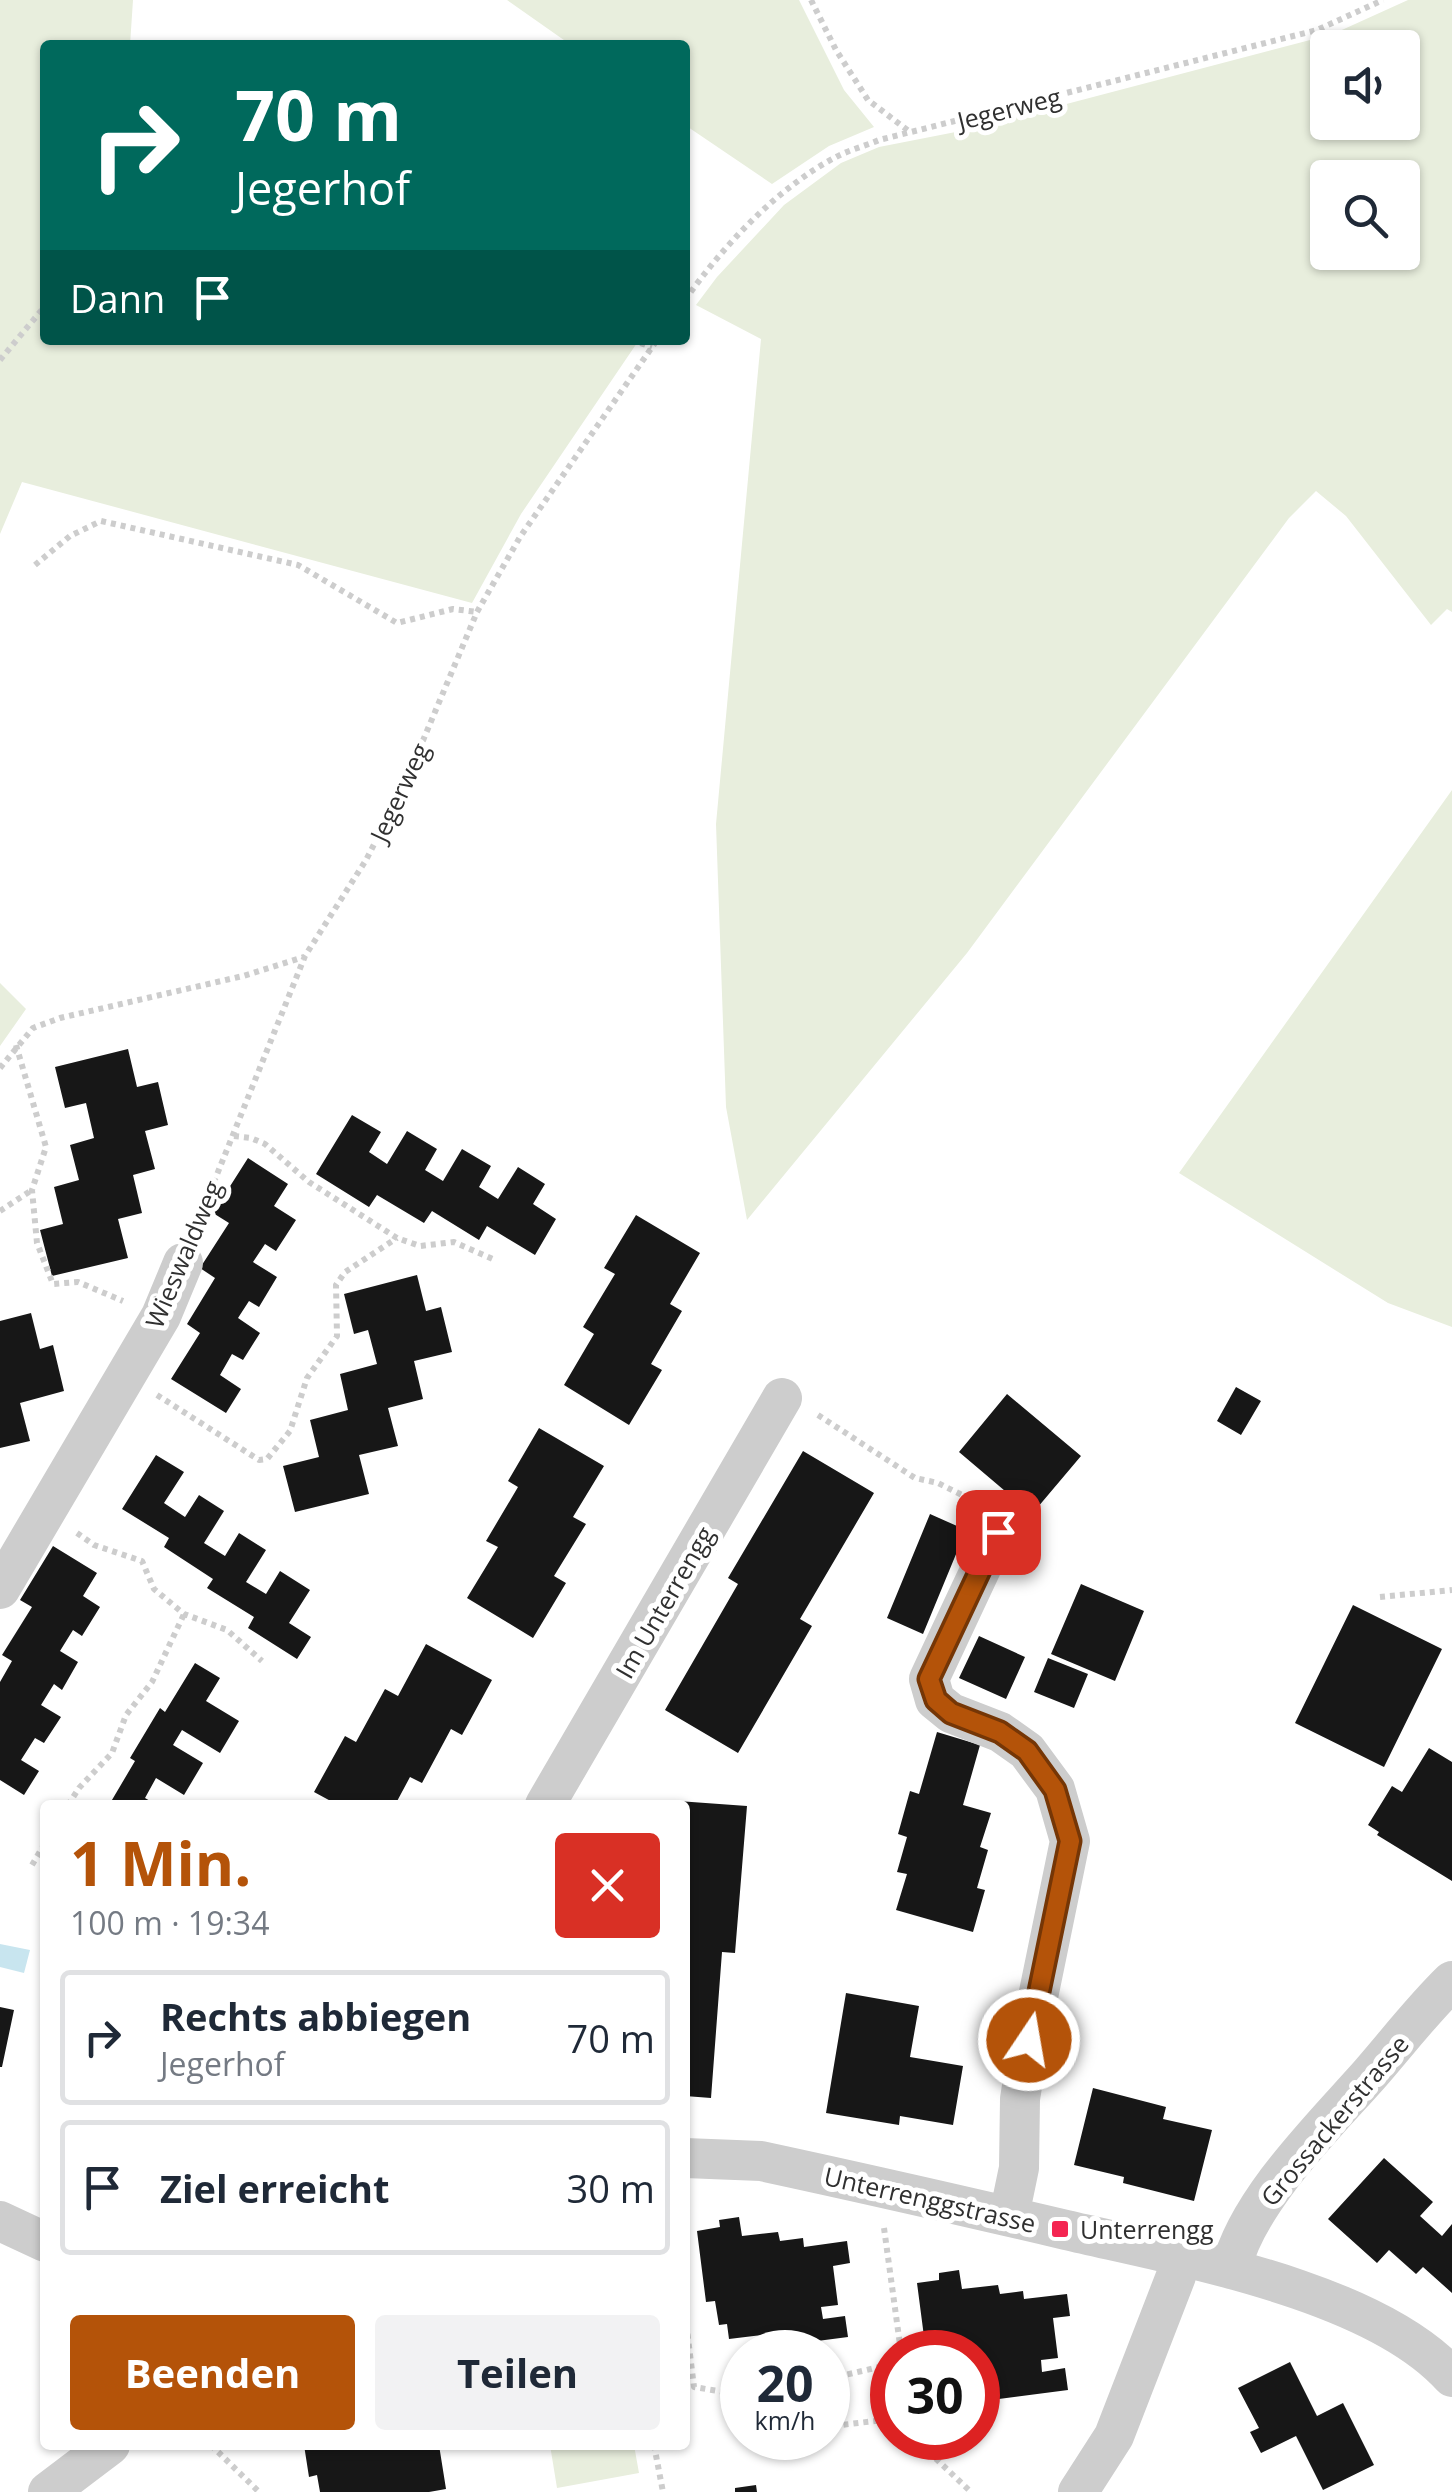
<!DOCTYPE html>
<html lang="de">
<head>
<meta charset="utf-8">
<style>
  :root { --surface:#fff; --page:#f2f2f3; --text:#1f2937; --muted:#747a83; --line:#e0e1e3; --accent:#b45309 }
  body { margin:0; font-family:"Open Sans",sans-serif; background:var(--page); color:var(--text); height:100vh; display:flex; flex-direction:column; font-size:38px; white-space:nowrap }
  * { box-sizing:border-box; margin:0 }
  p { font-size:32px; color:var(--muted) }
  .icon { flex:none; width:55px; height:55px; fill:none; stroke:currentColor; stroke-width:2; stroke-linecap:round; stroke-linejoin:round }
  .map { position:relative; flex:1; overflow:hidden }
  .sheet { position:absolute; left:40px; top:1800px; width:650px; height:650px; display:flex; flex-direction:column; background:var(--surface); border-radius:10px; box-shadow:0 2px 8px #0004 }
  .sheet>* { flex:none }
  .guide { position:absolute; left:40px; top:40px; width:650px; height:305px; border-radius:10px; box-shadow:0 2px 8px #0004; background:#00695c; color:#fff; overflow:hidden }
  .fabs { position:absolute; left:1310px; top:30px; display:grid; gap:20px }
  .fabs a { display:grid; place-items:center; width:110px; height:110px; border-radius:10px; background:var(--surface); box-shadow:0 2px 8px #0004; font-size:50px }
  .speed { position:absolute; left:720px; top:2330px; display:flex; gap:20px; font-size:50px; font-weight:700; text-align:center }
  .speed>* { display:grid; place-content:center; width:130px; height:130px; border-radius:50%; background:var(--surface); box-shadow:0 2px 8px #0004; line-height:1 }
  .speed small { font-size:25px; font-weight:400 }
  .speed .limit { border:15px solid #d22; background:#fff; color:#111 }
  .pin { position:absolute; display:grid; place-items:center; width:85px; height:85px; color:#fff; margin:-42px; border-radius:20px; box-shadow:0 5px 15px #0006 }
  .me { position:absolute; width:110px; margin:-55px; rotate:12deg; stroke-linejoin:round; filter:drop-shadow(0 0 8px #0008) }
  .turn { display:flex; align-items:center; gap:35px; height:210px; padding:0 30px; font-size:45px }
  .turn .icon { width:130px; height:130px; stroke-width:2.5 }
  .turn b { display:block; font-size:70px; line-height:85px }
  .then { display:flex; align-items:center; height:95px; padding:0 30px; background:#0003; gap:20px; font-size:38px }
  .round { display:grid; place-items:center; flex:none; width:105px; height:105px; border-radius:10px; background:var(--page) }
  .overview { display:flex; align-items:center; justify-content:space-between; height:170px; padding:0 30px }
  h1 { font-size:60px; font-weight:700; line-height:75px; color:var(--accent) }
  .button { display:flex; gap:20px; margin-top:auto; padding:20px 30px }
  .button a { flex:1; height:115px; border-radius:10px; background:var(--accent); color:#fff; font-size:40px; font-weight:700; line-height:115px; text-align:center }
  .button a+a { background:var(--page); color:var(--text) }
  ul { padding:0; list-style:none }
  li { display:flex; align-items:center; gap:30px; height:135px; margin:0 20px 15px; padding:0 10px; border:5px solid var(--line); border-radius:10px }
  li div { flex:1 }
  li b { display:block; font-size:38px }
  li em { font-style:normal }
  .map>svg:first-child { display:block }
  .green { fill:#e8eedd; fill-rule:evenodd }
  .water { fill:#c8e5ef }
  .building { fill:#171717 }
  .lines { fill:none; stroke-linecap:round; stroke-linejoin:round }
  .path { stroke:#cdcdcd; stroke-width:6; stroke-dasharray:5 5; stroke-linecap:butt }
  .minor { stroke:#cdcdcd; stroke-width:40 }
  .route-casing { stroke:#753606; stroke-width:25 }
  .route { stroke:#b45309; stroke-width:18 }
  .poi-dot { fill:#f42551; stroke:#fff; stroke-width:4 }
  .labels { text-anchor:middle; dominant-baseline:central; stroke-width:10; stroke-linejoin:round; paint-order:stroke }
  .street-label { font-size:25px; fill:#303030; stroke:#fff }
  .poi-label { font-size:25px; fill:#303030; stroke:#fff; text-anchor:start }
</style>
</head>
<body>
<div class="map">
<svg width="1452" height="2492" viewBox="0 0 1452 2492">
  <rect width="100%" height="100%" fill="#fff"/>
  <path class="green" d="M 0,0 L 133,0 L 130,45 L 45,45 L 45,340 L 639,340 L 521,514 L 472,603 L 22,482 L 0,534 Z
    M 507,0 L 799,0 L 844,90 L 874,127 L 829,146 L 772,184 L 685,125 L 685,45 L 571,45 Z
    M 1408,0 L 1452,0 L 1452,612 L 1447,609 L 1431,625 L 1346,516 L 1316,491 L 1289,518 L 967,953 L 747,1220 L 726,1107 L 716,824 L 761,339 L 696,305 L 717,277 L 784,205 L 841,163 L 879,147 L 971,129 L 1333,34 ZM 1328,48 L 1402,48 L 1402,122 L 1328,122 ZM 1328,178 L 1402,178 L 1402,252 L 1328,252 Z
    M 1452,790 L 1452,1327 L 1388,1303 L 1179,1173 Z
    M 0,983 L 26,1009 L 0,1046 Z
    M 550,2445 L 634,2445 L 639,2473 L 557,2488 Z"/>
  <path class="water" d="M 0,1944 L 30,1950 L 24,1973 L 0,1967 Z"/>
  <path class="building" d="M 128,1049 L 137,1087 L 158,1082 L 168,1125 L 145,1131 L 155,1169 L 133,1175 L 142,1213 L 118,1219 L 128,1258 L 52,1276 L 40,1230 L 63,1224 L 54,1187 L 79,1180 L 70,1145 L 94,1138 L 86,1103 L 65,1108 L 55,1067 Z
    M 352,1115 L 381,1132 L 369,1152 L 387,1164 L 407,1131 L 437,1149 L 425,1170 L 443,1181 L 462,1149 L 491,1166 L 479,1187 L 498,1199 L 518,1167 L 545,1184 L 533,1204 L 556,1219 L 535,1255 L 487,1226 L 479,1240 L 432,1211 L 424,1223 L 377,1195 L 369,1207 L 316,1174 Z
    M 248,1158 L 288,1184 L 274,1206 L 296,1220 L 276,1251 L 265,1244 L 253,1262 L 277,1277 L 259,1307 L 249,1301 L 238,1318 L 260,1333 L 243,1360 L 232,1354 L 220,1375 L 241,1389 L 226,1413 L 171,1379 L 200,1333 L 187,1324 L 215,1278 L 200,1268 L 229,1223 L 213,1213 Z
    M 636,1215 L 700,1253 L 670,1304 L 682,1311 L 651,1364 L 662,1370 L 629,1425 L 564,1385 L 594,1334 L 583,1327 L 615,1274 L 604,1268 Z
    M 417,1275 L 426,1311 L 441,1307 L 452,1352 L 414,1361 L 423,1399 L 388,1408 L 398,1446 L 359,1455 L 369,1494 L 295,1512 L 283,1466 L 319,1457 L 310,1420 L 348,1410 L 340,1374 L 377,1364 L 368,1330 L 354,1334 L 344,1294 Z
    M 31,1313 L 40,1349 L 53,1345 L 64,1391 L 20,1403 L 30,1441 L 0,1448 L 0,1321 Z
    M 1236,1387 L 1261,1401 L 1241,1435 L 1217,1421 Z
    M 1007,1394 L 1081,1456 L 1032,1514 L 959,1452 Z
    M 539,1428 L 604,1466 L 573,1517 L 586,1524 L 554,1576 L 566,1583 L 533,1638 L 467,1598 L 498,1547 L 486,1541 L 518,1487 L 508,1481 Z
    M 803,1451 L 874,1493 L 800,1619 L 812,1626 L 738,1753 L 665,1710 L 738,1584 L 728,1578 Z
    M 156,1455 L 184,1472 L 164,1503 L 185,1517 L 199,1495 L 224,1511 L 204,1543 L 225,1556 L 239,1533 L 266,1550 L 246,1582 L 266,1594 L 280,1571 L 310,1590 L 289,1623 L 311,1637 L 297,1659 L 248,1628 L 254,1617 L 207,1588 L 213,1579 L 164,1547 L 169,1538 L 122,1509 Z
    M 930,1514 L 966,1530 L 923,1634 L 887,1618 Z
    M 53,1546 L 97,1573 L 83,1596 L 100,1607 L 82,1636 L 73,1630 L 60,1651 L 78,1662 L 62,1690 L 54,1684 L 41,1705 L 61,1717 L 44,1743 L 35,1738 L 21,1760 L 39,1771 L 24,1795 L 0,1780 L 0,1682 L 12,1661 L 2,1655 L 32,1607 L 20,1600 Z
    M 1081,1584 L 1144,1611 L 1115,1681 L 1051,1654 Z
    M 1353,1605 L 1442,1649 L 1384,1767 L 1295,1723 Z
    M 979,1636 L 1025,1657 L 1006,1699 L 959,1678 Z
    M 426,1644 L 492,1680 L 462,1735 L 451,1729 L 422,1783 L 410,1777 L 395,1805 L 338,1805 L 314,1792 L 345,1736 L 356,1742 L 385,1689 L 398,1696 Z
    M 1048,1658 L 1088,1674 L 1074,1708 L 1034,1692 Z
    M 195,1663 L 220,1678 L 206,1701 L 239,1721 L 220,1753 L 182,1730 L 173,1745 L 203,1763 L 184,1795 L 156,1778 L 145,1798 L 157,1805 L 109,1805 L 135,1761 L 130,1758 L 160,1708 L 165,1712 Z
    M 937,1732 L 980,1745 L 963,1805 L 991,1813 L 980,1847 L 988,1850 L 977,1888 L 985,1890 L 973,1932 L 896,1910 L 907,1874 L 897,1872 L 907,1837 L 898,1834 L 910,1791 L 919,1794 Z
    M 1429,1748 L 1452,1762 L 1452,1881 L 1377,1835 L 1379,1832 L 1368,1825 L 1392,1786 L 1402,1792 Z
    M 664,1800 L 747,1806 L 735,1953 L 722,1952 L 711,2098 L 685,2096 L 685,1805 L 663,1805 Z
    M 846,1993 L 919,2006 L 910,2057 L 963,2066 L 953,2125 L 900,2116 L 899,2125 L 826,2113 Z
    M 0,2007 L 14,2010 L 2,2067 L 0,2067 Z
    M 1093,2088 L 1166,2107 L 1163,2119 L 1212,2130 L 1194,2201 L 1123,2183 L 1124,2177 L 1074,2165 Z
    M 1384,2158 L 1433,2202 L 1420,2216 L 1442,2236 L 1452,2224 L 1452,2293 L 1423,2267 L 1416,2274 L 1389,2250 L 1377,2263 L 1328,2219 Z
    M 739,2217 L 742,2236 L 778,2232 L 780,2241 L 803,2238 L 804,2247 L 847,2241 L 850,2263 L 833,2266 L 838,2305 L 821,2307 L 823,2319 L 845,2316 L 848,2337 L 771,2347 L 769,2334 L 729,2339 L 727,2324 L 719,2325 L 715,2301 L 706,2302 L 697,2231 L 720,2227 L 719,2220 Z
    M 959,2270 L 962,2289 L 998,2285 L 1000,2294 L 1023,2291 L 1024,2299 L 1067,2294 L 1070,2316 L 1053,2318 L 1058,2358 L 1041,2360 L 1042,2372 L 1065,2368 L 1068,2390 L 991,2400 L 989,2387 L 978,2389 L 978,2352 L 926,2352 L 917,2283 L 939,2280 L 939,2273 Z
    M 1290,2362 L 1317,2416 L 1343,2403 L 1374,2465 L 1323,2490 L 1296,2436 L 1261,2453 L 1250,2432 L 1259,2428 L 1238,2388 Z
    M 304,2445 L 439,2445 L 446,2489 L 429,2492 L 320,2492 L 317,2475 L 309,2477 Z
    M 756,2485 L 757,2492 L 735,2492 L 735,2488 Z"/>
  <g class="lines">
    <path class="path" d="M 811,0 L 836,50 L 868,100 L 910,132
      M 685,300 C 723,246 777,188 836,157 C 849,150 865,146 879,140 L 1317,30 L 1383,0
      M 631,340 L 652,347
      M 0,360 L 45,306
      M 35,565 L 70,536 L 101,521 L 298,565 L 397,623 L 453,609 L 477,612
      M 16,1045 L 46,1147 L 32,1190 L 37,1243 L 53,1284 L 78,1282 L 123,1301
      M 0,1068 L 33,1028 L 60,1018 L 243,976 L 304,957
      M 234,1136 L 251,1138 L 265,1144 L 309,1182 L 397,1238 L 420,1246 L 454,1242 L 493,1259
      M 0,1211 L 32,1190
      M 195,1229 L 305,956 L 366,860 L 403,788 L 477,612 L 520,537 L 657,340
      M 157,1395 L 259,1460 L 267,1459 L 290,1431 L 307,1378 L 337,1336 L 336,1285 L 345,1272 L 397,1238
      M 818,1415 L 915,1478 L 938,1483 L 970,1499 L 975,1504
      M 77,1533 L 94,1545 L 142,1561 L 154,1589 L 184,1614 L 227,1630 L 262,1661
      M 1380,1597 L 1452,1590
      M 68,1805 L 79,1788 L 112,1753 L 126,1715 L 152,1682 L 184,1614
      M 32,1865 L 45,1843
      M 884,2228 L 901,2352
      M 685,2314 L 694,2387 L 742,2395
      M 834,2378 L 841,2425 L 892,2419
      M 828,2379 L 892,2364
      M 914,2438 L 971,2492
      M 211,2445 L 259,2492
      M 654,2445 L 663,2492"/>
    <path class="minor" d="M 998,1532 L 929,1679 L 935,1700 L 951,1713 L 1000,1732 L 1027,1751 L 1055,1789 L 1070,1841 L 1029,2041 L 1020,2099 L 1019,2168 L 1009,2216
      M 0,1589 L 161,1316 L 183,1263
      M 545,1805 L 782,1398
      M 685,2158 L 761,2161 C 863,2183 964,2206 1066,2230 C 1177,2256 1374,2290 1452,2377
      M 0,2221 L 45,2242
      M 1231,2269 C 1247,2201 1324,2126 1370,2074 C 1397,2043 1423,2009 1452,1981
      M 48,2492 L 110,2445
      M 1078,2492 L 1114,2436 L 1176,2276 L 1180,2257"/>
  </g>
  <g class="lines">
    <g class="route-casing">
      <path id="route" d="M 998,1532 L 929,1679 L 936,1700 L 951,1713 L 1000,1732 L 1027,1751 L 1055,1790 L 1070,1841 L 1029,2040"/>
    </g>
    <use href="#route" class="route"/>
  </g>
  <rect class="poi-dot" x="1050" y="2219" width="20" height="20" rx="5"/>
  <g class="labels">
    <g class="street-label">
      <text transform="translate(1009 108) rotate(-14)">Jegerweg</text>
      <text transform="translate(399 792) rotate(-65)">Jegerweg</text>
      <text transform="translate(183 1254) rotate(-67)">Wieswaldweg</text>
      <text transform="translate(664 1602) rotate(-60)">Im Unterrengg</text>
      <text transform="translate(1334 2120) rotate(-50)">Grossackerstrasse</text>
      <text transform="translate(930 2199) rotate(13)">Unterrenggstrasse</text>
    </g>
    <g class="poi-label">
      <text x="1080" y="2229">Unterrengg</text>
    </g>
  </g>
</svg>
<div class="fabs">
<a><svg class="icon" aria-label="sound" viewBox="0 0 24 24"><path d="M4 9h4l5-4v14l-5-4H4zM17 9q2 3 0 6"/></svg></a>
<a><svg class="icon" aria-label="search" viewBox="0 0 24 24"><circle cx="10" cy="10" r="6"/><path d="M15 15l6 6"/></svg></a>
</div>
<div class="speed"><div>20<small>km/h</small></div><div class="limit">30</div></div>
<div class="pin" style="left:998px;top:1532px;background:#d93025"><svg class="icon" aria-label="arrive" viewBox="0 0 24 24"><path d="M6 21V4h12l-3 4 3 4H6"/></svg></div>
<svg class="me" style="left:1029px;top:2040px" viewBox="-20 -20 40 40"><circle r="17" fill="#b45309" stroke="#fff" stroke-width="3"/><path d="M0-11L8 9 0 5-8 9z" fill="#fff"/></svg>
<div class="guide">
<div class="turn"><svg class="icon" aria-label="right" viewBox="0 0 24 24"><path d="M7 20v-9h11M14 6l5 5-5 5"/></svg><div><b>70 m</b>Jegerhof</div></div>
<div class="then">Dann<svg class="icon" aria-label="arrive" viewBox="0 0 24 24"><path d="M6 21V4h12l-3 4 3 4H6"/></svg></div>
</div>
<section class="sheet">
<div class="overview"><div><h1>1 Min.</h1><p>100 m · 19:34</p></div><a class="round" style="background:#d93025;color:#fff"><svg class="icon" aria-label="close" viewBox="0 0 24 24"><path d="M6 6l12 12M18 6L6 18"/></svg></a></div>
<ul>
<li><svg class="icon" aria-label="right" viewBox="0 0 24 24"><path d="M7 20v-9h11M14 6l5 5-5 5"/></svg><div><b>Rechts abbiegen</b><p>Jegerhof</p></div><em>70 m</em></li>
<li><svg class="icon" aria-label="arrive" viewBox="0 0 24 24"><path d="M6 21V4h12l-3 4 3 4H6"/></svg><div><b>Ziel erreicht</b></div><em>30 m</em></li>
</ul>
<div class="button"><a>Beenden</a><a>Teilen</a></div>
</section>
</div>
</body>
</html>
